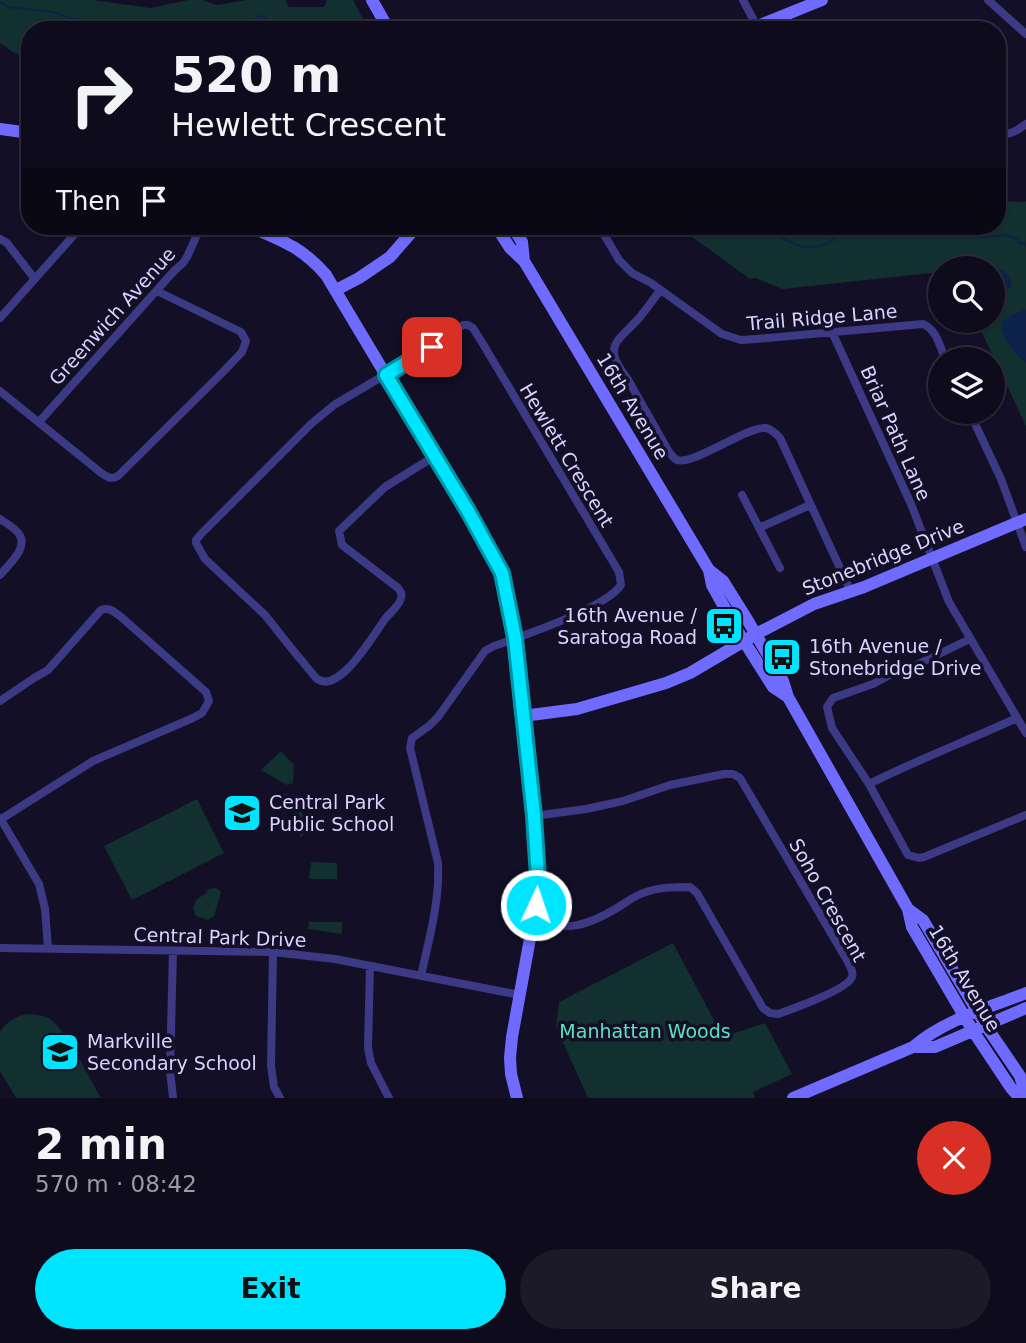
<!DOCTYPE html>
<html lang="en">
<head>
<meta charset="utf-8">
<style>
  :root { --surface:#0e0b1c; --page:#1c1929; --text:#f1f3f6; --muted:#9b9ba3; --line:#2e2b3b; --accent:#00e5ff }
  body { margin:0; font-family:"DejaVu Sans",sans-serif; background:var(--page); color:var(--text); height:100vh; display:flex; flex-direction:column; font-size:26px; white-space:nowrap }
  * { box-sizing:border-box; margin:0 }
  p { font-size:23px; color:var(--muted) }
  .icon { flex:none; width:38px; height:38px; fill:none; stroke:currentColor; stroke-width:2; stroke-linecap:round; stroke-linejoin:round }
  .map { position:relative; height:1098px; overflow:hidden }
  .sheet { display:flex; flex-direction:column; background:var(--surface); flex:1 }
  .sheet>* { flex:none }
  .guide { position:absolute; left:21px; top:21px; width:985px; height:214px; border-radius:28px; box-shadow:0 2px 5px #0004,0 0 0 2px var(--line); background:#0e0b1c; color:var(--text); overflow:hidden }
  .tools { position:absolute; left:928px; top:256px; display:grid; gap:14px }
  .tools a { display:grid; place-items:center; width:77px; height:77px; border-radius:50%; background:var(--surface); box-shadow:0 2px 5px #0004,0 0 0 2px var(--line); font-size:35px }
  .pin { position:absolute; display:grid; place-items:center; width:60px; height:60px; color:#fff; margin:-30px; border-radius:14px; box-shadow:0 4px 10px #0006 }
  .me { position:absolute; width:77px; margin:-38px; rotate:3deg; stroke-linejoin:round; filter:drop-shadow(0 0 5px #0008) }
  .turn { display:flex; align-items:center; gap:24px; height:147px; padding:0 35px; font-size:32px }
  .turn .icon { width:91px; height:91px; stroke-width:2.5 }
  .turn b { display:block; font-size:49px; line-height:60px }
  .then { display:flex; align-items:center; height:66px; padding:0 35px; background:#0003; gap:14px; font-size:26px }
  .round { display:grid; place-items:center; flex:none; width:74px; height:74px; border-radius:37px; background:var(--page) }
  .summary { display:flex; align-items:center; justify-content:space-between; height:119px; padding:0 35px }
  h1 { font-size:42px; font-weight:800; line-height:52px }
  .button { display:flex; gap:14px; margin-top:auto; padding:14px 35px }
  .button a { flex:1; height:80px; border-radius:42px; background:var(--accent); color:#111; font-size:28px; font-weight:800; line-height:80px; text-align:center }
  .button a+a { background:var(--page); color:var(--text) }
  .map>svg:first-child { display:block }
  .green { fill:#12302f }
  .water { fill:#0c2248 }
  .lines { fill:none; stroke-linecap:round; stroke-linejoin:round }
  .stream { stroke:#0c2248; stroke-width:2 }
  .street { stroke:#3d3a85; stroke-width:8 }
  .secondary { stroke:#6f6bff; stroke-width:12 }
  .route-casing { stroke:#0095a6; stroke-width:18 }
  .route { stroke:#00e5ff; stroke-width:12 }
  .labels { text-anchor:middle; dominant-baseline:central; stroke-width:7; stroke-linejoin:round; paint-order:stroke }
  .street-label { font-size:19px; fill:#d9d4ff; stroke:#130f26 }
  .poi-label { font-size:19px; fill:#d9d4ff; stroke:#130f26; text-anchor:start }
  .park-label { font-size:19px; fill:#5fe0c0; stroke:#130f26 }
</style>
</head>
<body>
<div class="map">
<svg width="1026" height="1098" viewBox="0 0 1026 1098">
  <rect width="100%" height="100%" fill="#130f26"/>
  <path class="green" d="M 0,0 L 92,0 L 151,8 L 188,0 L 203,0 L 216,5 L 247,0 L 285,0 L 289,7 L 324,7 L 327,0 L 353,0 L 369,30 L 30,30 L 30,56 L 14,53 L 0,43 Z
    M 998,201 L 1024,202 L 1026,201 L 1026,426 L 976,320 L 992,320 L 992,268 L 940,268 L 940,272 L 783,289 L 755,278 L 750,279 L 677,226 L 998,226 Z
    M 281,751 L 294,765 L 293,783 L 287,785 L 261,770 Z
    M 285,793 L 301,809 L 308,832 L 300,837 L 296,816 L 290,804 L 279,802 Z
    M 197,799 L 224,853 L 132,900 L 104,846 Z
    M 311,862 L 337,863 L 337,879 L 309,879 Z
    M 216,888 L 221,892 L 214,916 L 208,920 L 196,916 L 193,909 L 196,900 L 206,893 L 208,889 Z
    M 309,922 L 342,922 L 342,934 L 308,929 Z
    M 673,943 L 723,1037 L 765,1023 L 792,1074 L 753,1092 L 755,1098 L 588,1098 L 556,1027 L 559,1002 Z
    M 28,1014 C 36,1015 44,1015 50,1019 C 65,1028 91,1081 101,1098 L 16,1098 L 0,1071 L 0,1032 C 7,1021 16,1016 28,1014 Z"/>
  <path class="water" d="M 986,266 C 1000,266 1011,273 1012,287 L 1005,289 L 992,282 L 992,268 L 980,268 Z
    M 1026,309 L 1026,363 C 1014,352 1002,340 1001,323 L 1006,318 Z"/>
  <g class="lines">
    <path class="stream" d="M 0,2 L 8,7 L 52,12 L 74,19 L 111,24 L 124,30
      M 131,30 L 134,28 L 146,28 L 148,30
      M 250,30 L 254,26 L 257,17 L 262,16 L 266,19 L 269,30
      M 768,226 C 784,242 808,255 830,242 C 836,238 840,231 846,226
      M 866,226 L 869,226
      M 944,226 L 950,229 L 958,228 L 970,236 L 991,237 L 1005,235 L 1016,238 L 1020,244 L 1024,243 L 1026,245"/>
    <path class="street" d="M 743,0 L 759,30
      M 988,0 L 1026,34
      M 998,133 C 1010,136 1016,131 1026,124
      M 599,226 L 619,260 L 632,273 L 651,283 L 722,334 L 741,340 L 756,339 L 923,324 C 936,329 940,346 945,359
      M 0,239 L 7,243 L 34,278
      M 660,291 C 653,299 647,309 639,318 C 618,342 601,345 627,378 L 669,452 C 672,456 673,458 677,460 C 693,466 747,426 766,428 C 772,429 776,434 780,438 L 851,592
      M 0,318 L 82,226
      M 832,332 L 911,504 L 949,602 L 1026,733
      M 0,391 L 100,472 C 107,477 111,480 118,476 L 223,372 L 242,352 L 246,341 L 241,332 L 157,291
      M 969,411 L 1001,479 L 1026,547
      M 39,422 L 174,271 L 183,263 L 187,257 L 201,226
      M 742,495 L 780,568
      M 0,519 C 6,523 15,528 19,534 C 29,548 8,565 0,575
      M 759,528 L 810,505
      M 970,639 L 914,666 L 895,672 L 873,684 L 833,698 L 827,707 L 832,728 L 869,784 L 908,855 L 919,858 L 924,857 L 1026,815
      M 0,701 L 34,678 L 48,670 L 101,610 C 109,607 113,611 120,616 L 206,692 L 209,701 L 202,713 L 193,718 L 93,761 L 1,819
      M 869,784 C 917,760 967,741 1017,718
      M 0,818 L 39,884 L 45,909 L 48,948
      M 533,922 C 570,930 585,927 617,908 C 627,902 635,895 646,892 C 660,887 675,887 690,887 L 697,893 L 763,1008 L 770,1013 L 778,1014 C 792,1009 847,990 852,977 C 854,972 850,967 848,962 L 740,778 L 733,774 L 724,774 L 670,785 L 623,801 L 586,809 L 534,816
      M 0,948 L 273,952 L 335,959 L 520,995
      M 273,952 L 271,1066 L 274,1087 L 280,1098
      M 370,966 L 368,1048 L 371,1063 L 389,1098
      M 421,976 C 429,939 440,901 438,863 L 410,748 L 412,738 L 429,726 L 438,717 L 485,651 L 494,646 C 522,636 606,608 621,585 L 619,572 L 483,344 L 473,328 L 468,325 L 463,325 L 432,347 L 334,405 L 311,424 L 202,533 L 196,540 L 196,543 L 205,559 L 265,615 L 292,649 L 316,678 C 338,697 374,634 385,619 C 390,613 400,605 401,598 C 402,593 401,592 398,588 L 342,545 L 339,531 L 385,487 L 435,456
      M 173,1098 L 170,1070 L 173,951"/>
    <path class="secondary" d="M 372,0 L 389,30
      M 748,30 L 822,0
      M 0,129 L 30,133
      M 248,226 C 281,240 302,247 326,275 L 476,526 L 502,573 L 506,590 L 515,638 L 534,816 L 538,879 L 533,922 L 512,1037 L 510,1058 L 511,1074 L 517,1098
      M 496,226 L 510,248 L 524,261 L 709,570 L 723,581 L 748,621 L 783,681 L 788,697 L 908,909 L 912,927 L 973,1031 L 1011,1088 L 1020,1098
      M 512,226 L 522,242 L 524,261
      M 336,290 L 359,278 L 390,257 L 417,226
      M 709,570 L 712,585 L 737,630 L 773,687 L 788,697
      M 523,716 L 577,709 L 666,683 L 690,673 L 756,634 L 814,604 L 864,587 L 1026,519
      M 908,909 L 923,920 L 986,1026 L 1020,1076 L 1026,1095
      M 913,1047 L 935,1047 L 1026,1008
      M 793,1098 L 913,1047 C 944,1020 988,1008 1026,993"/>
  </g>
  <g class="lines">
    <g class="route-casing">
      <path id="route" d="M 432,347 L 386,375 L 468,511 L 502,573 L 515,638 L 534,816 L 538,878 L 536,905"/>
    </g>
    <use href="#route" class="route"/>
  </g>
  <defs>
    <g id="bus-square" transform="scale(2.0125)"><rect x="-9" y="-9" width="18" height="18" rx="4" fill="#00e5ff" stroke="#130f26"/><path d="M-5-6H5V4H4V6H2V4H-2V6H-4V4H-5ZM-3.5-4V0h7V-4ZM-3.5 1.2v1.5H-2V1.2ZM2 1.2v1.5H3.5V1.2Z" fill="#111"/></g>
    <g id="school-square" transform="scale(2.0125)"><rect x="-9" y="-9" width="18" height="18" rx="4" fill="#00e5ff" stroke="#130f26"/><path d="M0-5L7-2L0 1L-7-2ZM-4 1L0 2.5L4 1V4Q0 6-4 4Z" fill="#111"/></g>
  </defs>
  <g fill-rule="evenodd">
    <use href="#bus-square" x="724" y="626"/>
    <use href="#bus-square" x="782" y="657"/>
    <use href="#school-square" x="242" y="813"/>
    <use href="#school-square" x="60" y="1052"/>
  </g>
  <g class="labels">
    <g class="street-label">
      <text transform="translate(112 316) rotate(-48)">Greenwich Avenue</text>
      <text transform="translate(822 317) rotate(-5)">Trail Ridge Lane</text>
      <text transform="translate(633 406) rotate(59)">16th Avenue</text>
      <text transform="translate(896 433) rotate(66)">Briar Path Lane</text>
      <text transform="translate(567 455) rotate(59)">Hewlett Crescent</text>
      <text transform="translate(883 557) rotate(-22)">Stonebridge Drive</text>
      <text transform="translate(828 900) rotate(61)">Soho Crescent</text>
      <text transform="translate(220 937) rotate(2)">Central Park Drive</text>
      <text transform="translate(965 978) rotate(59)">16th Avenue</text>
    </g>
    <g class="poi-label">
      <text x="697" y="615" text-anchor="end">16th Avenue /<tspan x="697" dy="22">Saratoga Road</tspan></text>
      <text x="809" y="646">16th Avenue /<tspan x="809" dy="22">Stonebridge Drive</tspan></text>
      <text x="269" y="802">Central Park<tspan x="269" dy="22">Public School</tspan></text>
      <text x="87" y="1041">Markville<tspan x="87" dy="22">Secondary School</tspan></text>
    </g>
    <g class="park-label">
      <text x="645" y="1031">Manhattan Woods</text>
    </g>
  </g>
</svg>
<div class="tools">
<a><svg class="icon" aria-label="search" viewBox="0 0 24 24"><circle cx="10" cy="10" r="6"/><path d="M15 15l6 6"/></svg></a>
<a><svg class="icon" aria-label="layers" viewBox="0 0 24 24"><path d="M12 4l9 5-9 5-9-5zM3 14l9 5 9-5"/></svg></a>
</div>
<div class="pin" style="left:432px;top:347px;background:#d93025"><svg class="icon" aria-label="arrive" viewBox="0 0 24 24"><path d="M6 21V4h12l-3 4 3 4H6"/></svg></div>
<svg class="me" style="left:536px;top:905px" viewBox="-20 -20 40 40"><circle r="17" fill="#00e5ff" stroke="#fff" stroke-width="3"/><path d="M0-11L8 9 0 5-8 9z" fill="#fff"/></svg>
<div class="guide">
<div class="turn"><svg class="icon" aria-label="right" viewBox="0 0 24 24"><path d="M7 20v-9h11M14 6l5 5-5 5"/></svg><div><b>520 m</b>Hewlett Crescent</div></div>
<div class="then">Then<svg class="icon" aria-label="arrive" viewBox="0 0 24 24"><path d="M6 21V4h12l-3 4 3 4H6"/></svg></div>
</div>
</div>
<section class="sheet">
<div class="summary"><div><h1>2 min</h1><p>570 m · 08:42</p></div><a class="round" style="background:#d93025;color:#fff"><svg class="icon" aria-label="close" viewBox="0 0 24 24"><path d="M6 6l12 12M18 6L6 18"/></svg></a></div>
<div class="button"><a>Exit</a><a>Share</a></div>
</section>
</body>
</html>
